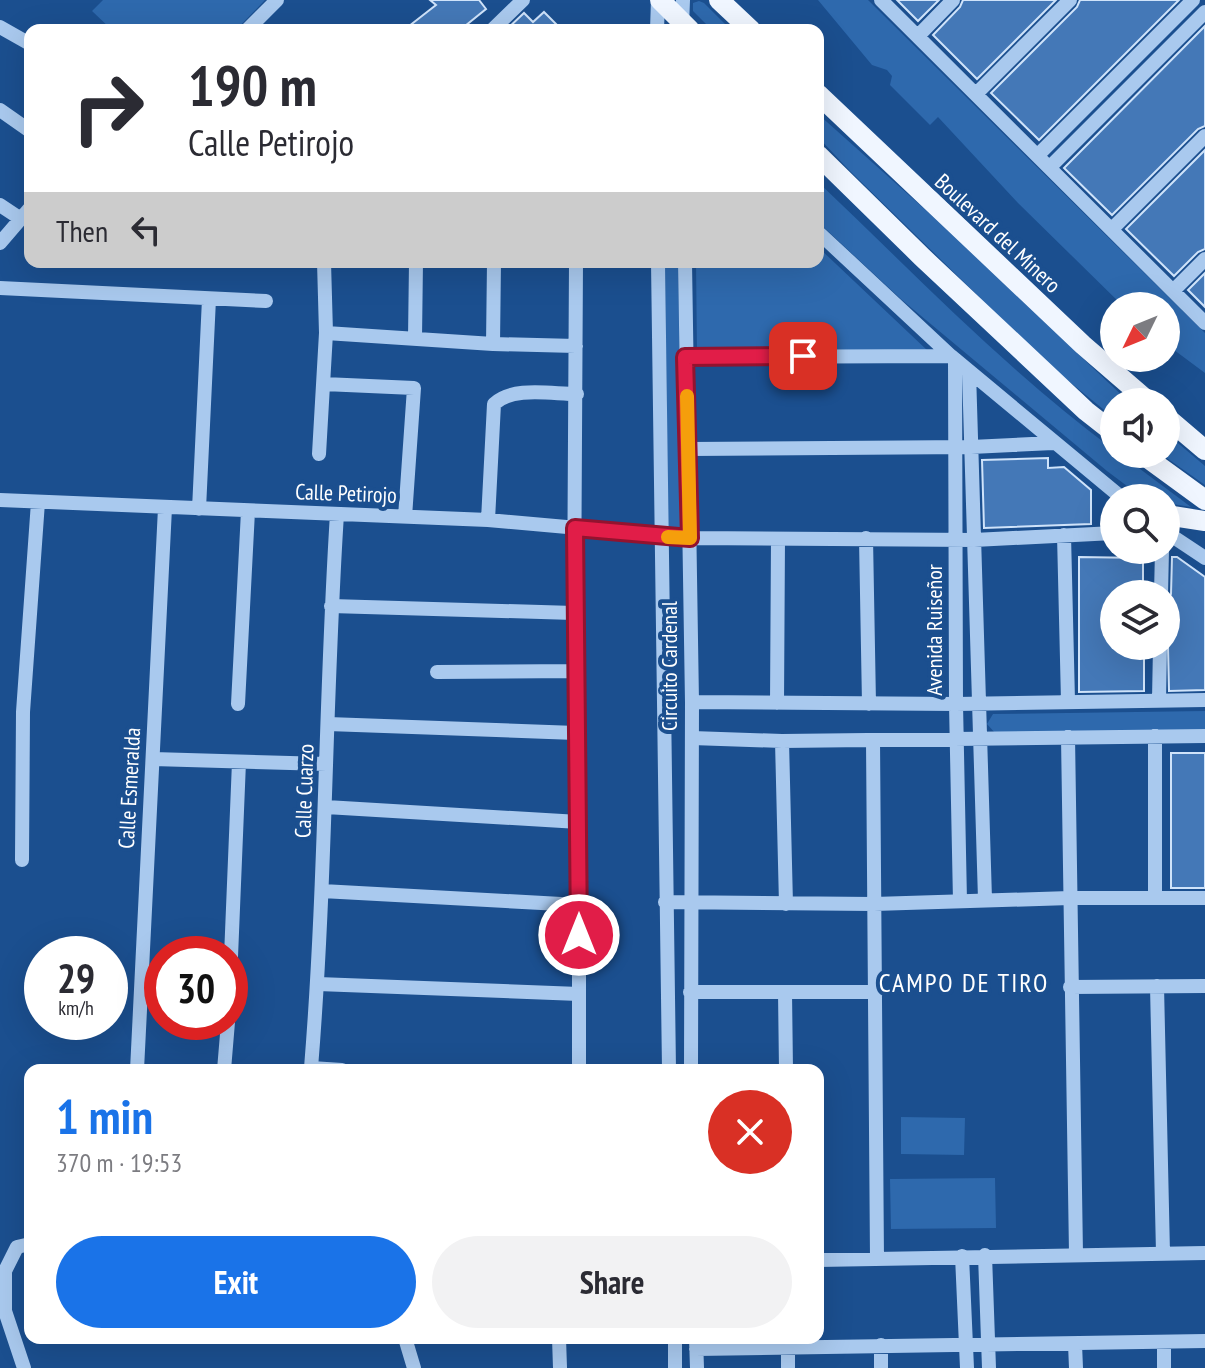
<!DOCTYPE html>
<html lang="en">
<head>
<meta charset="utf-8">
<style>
  :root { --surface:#fff; --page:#f2f2f3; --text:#2b2b33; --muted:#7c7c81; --accent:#1a73e8 }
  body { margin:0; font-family:"PT Sans Narrow",sans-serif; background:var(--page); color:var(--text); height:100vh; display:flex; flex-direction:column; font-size:30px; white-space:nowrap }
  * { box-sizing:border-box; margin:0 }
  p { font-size:26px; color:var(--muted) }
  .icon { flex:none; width:44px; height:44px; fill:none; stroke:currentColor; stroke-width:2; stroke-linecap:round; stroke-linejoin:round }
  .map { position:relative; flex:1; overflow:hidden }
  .panel { position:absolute; left:24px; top:1064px; width:800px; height:280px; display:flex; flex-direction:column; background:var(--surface); border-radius:16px; box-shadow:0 8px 32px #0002 }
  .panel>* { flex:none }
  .top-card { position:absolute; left:24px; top:24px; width:800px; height:244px; border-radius:16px; box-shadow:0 8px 32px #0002; background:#fff; color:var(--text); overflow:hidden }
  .needle { width:52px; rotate:227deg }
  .controls { position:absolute; left:1100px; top:292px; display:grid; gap:16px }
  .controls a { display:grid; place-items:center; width:80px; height:80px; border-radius:50%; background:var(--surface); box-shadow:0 8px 32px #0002; font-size:40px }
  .speed { position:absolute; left:24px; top:936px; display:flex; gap:16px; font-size:40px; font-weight:700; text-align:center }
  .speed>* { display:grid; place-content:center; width:104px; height:104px; border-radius:50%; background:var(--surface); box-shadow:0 8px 32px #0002; line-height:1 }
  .speed small { font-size:20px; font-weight:400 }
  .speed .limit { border:12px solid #d22; background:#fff; color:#111 }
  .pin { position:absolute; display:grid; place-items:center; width:68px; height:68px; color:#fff; margin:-34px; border-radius:16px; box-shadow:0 4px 12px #0006 }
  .me { position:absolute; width:88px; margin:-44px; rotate:0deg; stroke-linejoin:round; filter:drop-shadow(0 0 6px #0008) }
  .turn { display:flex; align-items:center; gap:28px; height:168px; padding:0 32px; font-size:36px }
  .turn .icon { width:104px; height:104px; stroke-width:2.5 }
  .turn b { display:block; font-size:56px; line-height:68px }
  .then { display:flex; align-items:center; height:76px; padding:0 32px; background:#0003; gap:16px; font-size:30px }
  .round { display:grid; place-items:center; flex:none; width:84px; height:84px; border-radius:42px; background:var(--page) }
  .head { display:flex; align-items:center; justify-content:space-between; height:136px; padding:0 32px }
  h1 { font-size:48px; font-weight:800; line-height:60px; color:var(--accent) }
  .cta { display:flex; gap:16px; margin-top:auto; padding:16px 32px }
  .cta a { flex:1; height:92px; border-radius:48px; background:var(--accent); color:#fff; font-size:32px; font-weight:800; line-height:92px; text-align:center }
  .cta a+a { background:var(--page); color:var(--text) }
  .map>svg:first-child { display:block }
  .green { fill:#2e69ad }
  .building { fill:#4478b7; stroke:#cfe3fa; stroke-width:2 }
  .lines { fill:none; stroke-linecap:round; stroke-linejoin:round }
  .minor { stroke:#a9c9ee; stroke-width:14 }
  .major { stroke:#f0f6ff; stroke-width:20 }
  .route-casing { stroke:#92132f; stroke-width:20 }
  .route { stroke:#e11d48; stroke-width:14 }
  .slow { stroke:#f59e0b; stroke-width:14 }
  .labels { text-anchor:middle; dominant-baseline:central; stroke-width:8; stroke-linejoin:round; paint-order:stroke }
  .street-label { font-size:22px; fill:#fff; stroke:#1b4f8f }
  .quarter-label { font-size:26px; letter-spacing:2px; fill:#fff; stroke:#1b4f8f }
</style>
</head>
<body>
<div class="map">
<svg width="1205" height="1368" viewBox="0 0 1205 1368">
  <rect width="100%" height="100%" fill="#1b4f8f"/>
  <path class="green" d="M 103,0 L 265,0 L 236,30 L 112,30 L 92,11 Z
    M 818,0 L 868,0 L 1205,333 L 1205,373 L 1166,344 L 1166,306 L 1123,306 L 1018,203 L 938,117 L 930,125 L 890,85 L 892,76 L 887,70 L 872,65 Z
    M 699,1 L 704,3 L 731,30 L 712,30 L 693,11 L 693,3 Z
    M 818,114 L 929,213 L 1129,402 L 1114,402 L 1114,418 L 1049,365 L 849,170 L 818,137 Z
    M 818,182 C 914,273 1007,371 1114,450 L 1114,454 L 1120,454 L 1191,507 L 1166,503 L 1166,498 L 1143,498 L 1107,471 L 902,300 L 818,222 Z
    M 818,247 L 928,351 L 697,351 L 696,262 L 818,262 Z
    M 665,262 L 678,262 L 682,529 L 668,529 Z
    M 1166,433 L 1205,466 L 1205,485 L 1161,454 L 1166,454 Z
    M 1205,711 L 1205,730 L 995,733 L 987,724 L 993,714 Z
    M 901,1117 L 965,1118 L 964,1155 L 901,1154 Z
    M 995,1178 L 996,1228 L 891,1229 L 890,1179 Z"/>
  <path class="building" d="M 430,0 L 479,0 L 486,9 L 460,30 L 404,30 L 436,5 Z
    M 897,0 L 939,0 L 918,21 Z
    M 963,0 L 1056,0 L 977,79 L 933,35 L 960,7 Z
    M 1080,0 L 1179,0 L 1039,140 L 991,93 L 1077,7 Z
    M 544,12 L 562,30 L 506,30 L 524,13 L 533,22 Z
    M 1205,26 L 1205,126 L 1198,129 L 1112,215 L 1064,168 Z
    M 1205,150 L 1205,249 L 1198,252 L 1174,276 L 1126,229 Z
    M 1205,273 L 1205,307 L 1188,290 Z
    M 1048,458 L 1048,468 L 1064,467 L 1091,490 L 1091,524 L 984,528 L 982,460 Z
    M 1079,557 L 1143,558 L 1143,594 L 1114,594 L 1114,646 L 1144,646 L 1144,691 L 1079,692 Z
    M 1172,557 L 1177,557 L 1205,577 L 1205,690 L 1169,691 L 1167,602 L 1171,594 Z
    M 1171,753 L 1205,753 L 1205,888 L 1171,888 Z"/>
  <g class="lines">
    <path class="minor" d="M 881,0 L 1205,323
      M 682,26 L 683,0
      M 0,27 L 30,44
      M 247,30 L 277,0
      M 492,30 L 523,0
      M 657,30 L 658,0
      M 918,36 L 953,0
      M 976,94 L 1070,0
      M 0,110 L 30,131
      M 1038,155 L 1193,0
      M 1050,167 L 1205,12
      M 0,205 L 21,219
      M 1112,229 L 1205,136
      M 818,232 L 951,356 L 1122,498
      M 0,243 L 30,208
      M 576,262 L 574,613 L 579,822 L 579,1070
      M 658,262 L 669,1070
      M 685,262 L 692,702 L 691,1070
      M 0,288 L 266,301
      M 1173,291 L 1205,259
      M 326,333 L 493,344 L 576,346
      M 415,338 L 416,262
      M 493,344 L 494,262
      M 685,357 L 951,356
      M 955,359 L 956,704 L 960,901
      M 969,372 L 985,899
      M 324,384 L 414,388 L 405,517
      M 689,449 L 971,447 L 1053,443
      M 319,454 L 326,333 L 324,262
      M 0,500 L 488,520 L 690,538 L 974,540 L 1114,533
      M 199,509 L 209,299
      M 337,514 C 325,699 326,884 311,1068 L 342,1070
      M 488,520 L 494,404 C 513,386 551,394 577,394
      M 1166,532 L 1205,558
      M 1064,535 L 1068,701
      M 866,538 L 869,704
      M 1161,594 L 1162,550
      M 331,606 L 574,613
      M 437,672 L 575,671
      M 1159,700 L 1160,646
      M 692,702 L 956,704 L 1205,700
      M 777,703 L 778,539
      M 238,704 L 248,511
      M 328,724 L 576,733
      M 1068,737 L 1076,1254
      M 692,738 L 782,741 L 1205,736
      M 873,740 L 877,1259
      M 782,741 L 786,904
      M 153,759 L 326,764
      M 326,807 L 579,822
      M 22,860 L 23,712 L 38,502
      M 322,891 L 579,905
      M 1155,897 L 1155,736
      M 665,902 L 874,904 L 1070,898 L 1205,898
      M 230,981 L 239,762
      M 318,984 L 579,994
      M 1157,986 L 1163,1253
      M 142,987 L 162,989
      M 1070,987 L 1205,986
      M 690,992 L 876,992
      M 785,992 L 786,1070
      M 137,1070 L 165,508
      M 224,1070 L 228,1022
      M 985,1255 L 989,1368
      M 962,1256 L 967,1368
      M 818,1260 L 1205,1253
      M 405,1338 L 414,1368
      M 559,1338 L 560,1368
      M 675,1338 L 675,1368
      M 696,1338 L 697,1368
      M 1075,1344 L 1076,1368
      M 696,1349 L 1205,1341
      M 24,1368 L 5,1311 L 5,1271 L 17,1247 L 30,1244
      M 788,1368 L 788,1346
      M 881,1368 L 881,1345
      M 1164,1368 L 1164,1342"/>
    <path class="major" d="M 660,0 L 690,30
      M 719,0 L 751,30
      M 818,94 L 1083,345 L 1149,402
      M 818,155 L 922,257 L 1086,411 L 1114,433
      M 1166,417 L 1205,450
      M 1142,454 L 1205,500
      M 1166,515 L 1205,521"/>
  </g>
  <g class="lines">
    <g class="route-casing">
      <path id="route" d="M 579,935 L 575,528 L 690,538 L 685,357 L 803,356"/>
    </g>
    <use href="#route" class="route"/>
    <path class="slow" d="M 668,537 L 690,538 L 687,396"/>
  </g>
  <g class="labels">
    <g class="street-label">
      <text transform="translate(998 233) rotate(43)">Boulevard del Minero</text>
      <text transform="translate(346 493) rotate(2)">Calle Petirojo</text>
      <text transform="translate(934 630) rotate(-90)">Avenida Ruiseñor</text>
      <text transform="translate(669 666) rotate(-90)">Circuito Cardenal</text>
      <text transform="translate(129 788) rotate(-87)">Calle Esmeralda</text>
      <text transform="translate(304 791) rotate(-88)">Calle Cuarzo</text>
    </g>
    <g class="quarter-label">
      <text x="964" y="982">CAMPO DE TIRO</text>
    </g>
  </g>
</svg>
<div class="controls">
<a><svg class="needle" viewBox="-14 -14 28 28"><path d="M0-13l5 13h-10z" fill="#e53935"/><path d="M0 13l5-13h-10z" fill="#7c7c81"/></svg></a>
<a><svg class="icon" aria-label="sound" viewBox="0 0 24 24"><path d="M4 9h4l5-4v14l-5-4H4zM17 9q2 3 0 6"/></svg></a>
<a><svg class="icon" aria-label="search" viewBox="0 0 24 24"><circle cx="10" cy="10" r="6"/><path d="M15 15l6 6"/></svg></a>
<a><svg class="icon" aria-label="layers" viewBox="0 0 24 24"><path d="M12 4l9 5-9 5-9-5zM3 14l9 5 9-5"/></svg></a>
</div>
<div class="speed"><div>29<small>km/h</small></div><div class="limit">30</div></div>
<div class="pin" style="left:803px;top:356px;background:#d93025"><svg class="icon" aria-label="arrive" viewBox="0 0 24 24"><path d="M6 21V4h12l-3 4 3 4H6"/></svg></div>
<svg class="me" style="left:579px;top:935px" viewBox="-20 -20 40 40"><circle r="17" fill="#e11d48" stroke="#fff" stroke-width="3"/><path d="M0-11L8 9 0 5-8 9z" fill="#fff"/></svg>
<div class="top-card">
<div class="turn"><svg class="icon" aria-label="right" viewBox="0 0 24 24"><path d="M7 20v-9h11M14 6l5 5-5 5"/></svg><div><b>190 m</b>Calle Petirojo</div></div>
<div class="then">Then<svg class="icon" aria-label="left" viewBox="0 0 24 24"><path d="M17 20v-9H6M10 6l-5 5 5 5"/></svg></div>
</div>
<section class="panel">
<div class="head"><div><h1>1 min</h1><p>370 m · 19:53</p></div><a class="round" style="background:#d93025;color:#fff"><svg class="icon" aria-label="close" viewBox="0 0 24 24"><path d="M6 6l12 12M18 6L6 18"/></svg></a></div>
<div class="cta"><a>Exit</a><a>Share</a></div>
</section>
</div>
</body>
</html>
